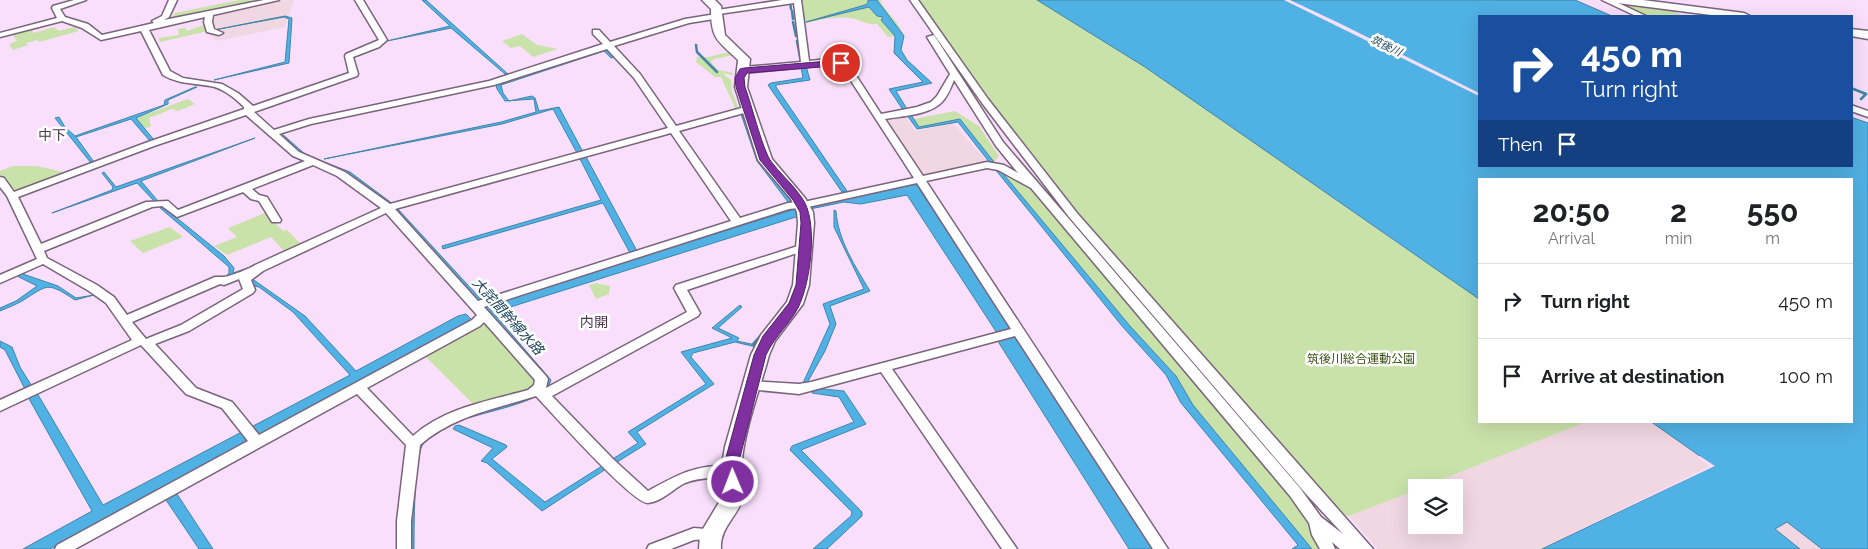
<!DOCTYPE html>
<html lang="en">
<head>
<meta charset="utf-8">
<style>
  :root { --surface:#fff; --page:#f6f6f6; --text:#202124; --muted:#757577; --line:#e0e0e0 }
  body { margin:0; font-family:Raleway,"Noto Sans JP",sans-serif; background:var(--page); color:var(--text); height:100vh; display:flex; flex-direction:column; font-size:19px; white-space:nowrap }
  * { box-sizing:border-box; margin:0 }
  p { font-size:16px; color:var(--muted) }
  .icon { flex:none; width:28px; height:28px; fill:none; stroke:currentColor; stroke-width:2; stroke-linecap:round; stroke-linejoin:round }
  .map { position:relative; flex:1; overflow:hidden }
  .details { position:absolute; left:1478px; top:178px; width:375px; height:245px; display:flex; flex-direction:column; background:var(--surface); border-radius:0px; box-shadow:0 5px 20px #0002 }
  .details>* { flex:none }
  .top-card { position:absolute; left:1478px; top:15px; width:375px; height:152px; border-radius:0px; box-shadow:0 5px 20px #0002; background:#1a4fa0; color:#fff; overflow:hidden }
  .controls { position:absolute; left:1408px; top:479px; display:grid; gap:10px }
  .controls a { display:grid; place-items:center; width:55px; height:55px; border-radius:0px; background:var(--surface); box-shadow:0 5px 20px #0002; font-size:25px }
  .pin { position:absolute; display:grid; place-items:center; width:42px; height:42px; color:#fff; margin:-21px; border:2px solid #fff; border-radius:50%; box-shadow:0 1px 5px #0007 }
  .me { position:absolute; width:55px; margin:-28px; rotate:359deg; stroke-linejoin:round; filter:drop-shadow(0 0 4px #0008) }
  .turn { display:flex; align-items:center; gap:18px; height:105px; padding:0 20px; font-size:22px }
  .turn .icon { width:65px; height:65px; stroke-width:2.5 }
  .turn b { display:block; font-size:35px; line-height:42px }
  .then { display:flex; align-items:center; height:48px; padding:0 20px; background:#0003; gap:10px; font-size:19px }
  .eta { display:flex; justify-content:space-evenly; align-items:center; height:85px; text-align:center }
  .eta b { font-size:30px; font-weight:700; line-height:35px }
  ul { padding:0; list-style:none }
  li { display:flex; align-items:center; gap:15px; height:75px; padding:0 20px; border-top:1px solid var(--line) }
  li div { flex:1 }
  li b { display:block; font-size:19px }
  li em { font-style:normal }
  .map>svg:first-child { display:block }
  .industrial { fill:#f0d7e2 }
  .green { fill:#c9e2a9 }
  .water { fill:#50b1e4; stroke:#4284aa }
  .pier { fill:#f9dffc }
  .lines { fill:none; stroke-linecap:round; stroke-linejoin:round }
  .stream-far1 { stroke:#4284aa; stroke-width:2.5 }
  .stream { stroke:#4284aa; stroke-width:4 }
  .street-casing { stroke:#7a647c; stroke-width:3 }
  .secondary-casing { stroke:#7a647c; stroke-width:3 }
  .street { fill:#fff; fill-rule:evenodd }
  .secondary { fill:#fff; fill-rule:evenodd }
  .route { fill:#8030a1; stroke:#531f69 }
  .labels { text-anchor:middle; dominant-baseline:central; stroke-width:5; stroke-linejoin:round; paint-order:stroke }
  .far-water-label { font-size:11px; font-style:italic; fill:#1b445a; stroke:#fff }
  .park-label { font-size:12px; fill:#384d11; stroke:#fff }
  .neighbourhood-label { font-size:14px; fill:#4b374e; stroke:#fff }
  .water-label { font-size:14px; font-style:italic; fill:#1b445a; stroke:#fff }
</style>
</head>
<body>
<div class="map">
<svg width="1868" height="549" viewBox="0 0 1868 549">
  <rect width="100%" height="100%" fill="#f9dffc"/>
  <path class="industrial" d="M 294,0 L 285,27 L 216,41 L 208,33 L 211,29 L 213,14 L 275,1 Z
    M 903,114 L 916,131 L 953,123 L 988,163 L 921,178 L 881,118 Z
    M 1588,421 L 1650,421 L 1715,466 L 1868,549 L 1378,549 L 1349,516 L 1416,490 L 1416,525 L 1454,525 L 1454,488 L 1423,487 Z"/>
  <path class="green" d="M 239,0 L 263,0 L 172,18 L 175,13 Z
    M 800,0 L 882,0 L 880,1 C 887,13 898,21 904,35 L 888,37 L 877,24 C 867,25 862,21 855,19 C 837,15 820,20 803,24 Z
    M 919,0 L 1037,0 L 1112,41 L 1403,247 L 1479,292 L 1479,421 L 1588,421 L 1423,487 L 1416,488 L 1416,490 L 1349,516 L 1341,514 L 1083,218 L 990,102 Z
    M 1627,3 L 1670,9 L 1682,16 L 1648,16 L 1629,8 Z
    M 206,24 L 208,31 L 160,42 L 158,38 L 179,35 L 178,29 L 185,28 L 187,31 Z
    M 54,27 L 59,31 L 74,27 L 79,31 L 39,42 L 37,40 L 26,43 L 28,45 L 13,50 L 9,44 L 17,41 L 11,33 L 30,28 L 34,33 Z
    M 522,34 L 537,45 L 558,49 L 533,57 L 520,46 L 511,48 L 502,41 Z
    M 732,51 L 738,54 L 714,59 L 711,62 L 718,70 L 734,73 L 732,75 L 722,73 L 731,80 L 732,92 L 739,109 L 736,110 L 721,77 L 715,77 L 696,62 L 697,57 L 709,57 Z
    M 188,99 L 195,104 L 178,111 L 172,109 L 149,118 L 151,127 L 145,128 L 136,118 Z
    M 955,111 L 979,126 L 999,156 L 994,162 L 960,119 L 919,127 L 914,119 Z
    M 13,166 L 37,166 L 68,173 L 13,193 L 5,178 L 0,175 L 0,171 Z
    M 1000,170 L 1034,189 L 1293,495 L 1323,549 L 1312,549 L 1193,405 L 1176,376 L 1130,326 Z
    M 265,213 L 283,231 L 287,230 L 300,243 L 284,251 L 271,237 L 227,255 L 214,246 L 237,237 L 228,228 Z
    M 170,227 L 183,237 L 143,253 L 130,241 Z
    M 596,283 L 610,286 L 609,294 L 596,299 L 589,285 Z
    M 479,325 L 488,325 L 537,380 L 537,386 L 530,390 L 476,407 L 424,355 Z"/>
  <path class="water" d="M 422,0 L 426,0 L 509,75 L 505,74 L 451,28 L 387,41 L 450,26 Z
    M 868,0 L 877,0 L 904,36 L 901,50 L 907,60 L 932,83 L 896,91 L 907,109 L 903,110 L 889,89 L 923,82 L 894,53 L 895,36 L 881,20 L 883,17 L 877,16 L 869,7 L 806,22 L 865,5 L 868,3 Z
    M 1037,0 L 1575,0 L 1612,16 L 1479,16 L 1479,166 L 1851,166 L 1851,117 L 1868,123 L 1868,549 L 1822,549 L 1787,522 L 1775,529 L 1800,549 L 1542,549 L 1714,466 L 1650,421 L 1851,421 L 1851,179 L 1479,179 L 1479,299 L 1145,67 Z
    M 285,16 L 292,18 L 289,63 L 214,80 L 285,62 L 289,19 L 284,17 L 214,30 Z
    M 606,49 L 615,57 L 611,58 L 604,51 L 501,85 L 503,93 L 509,101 L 532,96 L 535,98 L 539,111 L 559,107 L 583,152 L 577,153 L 553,109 L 502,124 L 324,159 L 501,122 L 536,112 L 534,99 L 505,101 L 497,89 L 496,84 Z
    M 806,66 L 810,80 L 776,85 L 776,87 L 847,191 L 842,192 L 768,85 L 771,83 L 803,78 L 801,67 Z
    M 195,87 L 197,87 L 168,100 L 168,104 L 136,118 L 154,140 L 150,141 L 131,119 L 76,137 L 94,162 L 91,163 L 55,118 L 59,117 L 65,127 L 75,136 L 164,105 L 165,100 Z
    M 910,113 L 919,127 L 960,119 L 994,162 L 990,163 L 958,122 L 917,129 L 906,114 Z
    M 741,114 L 745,114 L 760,159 L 792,201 L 788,202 L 757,161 Z
    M 281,133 L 306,155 L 350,172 L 393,204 L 391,205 L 354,179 L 303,156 Z
    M 255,138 L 141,181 L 158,201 L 155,202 L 137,183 L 52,213 L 112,190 L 113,187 L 102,173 L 104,172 L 116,187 Z
    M 585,155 L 637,251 L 630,253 L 603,203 L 443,249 L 442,246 L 601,200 L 579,157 Z
    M 995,169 L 1000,170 L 1130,326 L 1176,376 L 1193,405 L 1312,549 L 1292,549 L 1298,545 L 1181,403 L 1166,375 L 1122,326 Z
    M 916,184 L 1155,549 L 1129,549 L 999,343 L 997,333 L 907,195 L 861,204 L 844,202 L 810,209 L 809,206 Z
    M 162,206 L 224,256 L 234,268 L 233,273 L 262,263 L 375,210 L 253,268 L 225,278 L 229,273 L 229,267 L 159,207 Z
    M 397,208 L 490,309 L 551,380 C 543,413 439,410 422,446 C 414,461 414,529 414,549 L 409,549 L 416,449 L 439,427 L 543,389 L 393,209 Z
    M 795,209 L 798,210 L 799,216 L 501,310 L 495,305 L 497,302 Z
    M 834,210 L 836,211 C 838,240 855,266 870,291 L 830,306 L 836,324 L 825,351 L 807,383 L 803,383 L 830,324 L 823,304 L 864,289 L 834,227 Z
    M 20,273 L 58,286 L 76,298 L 94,295 L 75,300 C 46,281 48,285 22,301 C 15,305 7,308 0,311 L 0,308 L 16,301 L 37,286 L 15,275 Z
    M 251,278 L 305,316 L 356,371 L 458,316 L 466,314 L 472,320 L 50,549 L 23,549 L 92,511 L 28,397 L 37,393 L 103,505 L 350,375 L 293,312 L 259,287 L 254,286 L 250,279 Z
    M 740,305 L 742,307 L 718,328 L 739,338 L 737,341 L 756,345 L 756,347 L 735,342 L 693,353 L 691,357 L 714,384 L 637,432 L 646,444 L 614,464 L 611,460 L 638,443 L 628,432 L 706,384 L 681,352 L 732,338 L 712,328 Z
    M 0,341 L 12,347 L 20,367 L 33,388 L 26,391 L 5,350 L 0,347 Z
    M 823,389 L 844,391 L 866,424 L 801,450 L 862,512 L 862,516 L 827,549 L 813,549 L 851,516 L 852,512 L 790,450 L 792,446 L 854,422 L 839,397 L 812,393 L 812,390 Z
    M 459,425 L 506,445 L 507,447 L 492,459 L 545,502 L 602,466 L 606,469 L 542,511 L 487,463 L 481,461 L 493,448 L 453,429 L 455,426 Z
    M 175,491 L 213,549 L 199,549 L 164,497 Z"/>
  <path class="pier" d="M 1284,0 L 1290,0 L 1341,24 L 1479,93 L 1479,96 Z
    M 1700,456 L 1715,466 L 1540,549 L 1710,466 L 1697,457 Z"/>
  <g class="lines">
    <path class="stream-far1" d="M 790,2 L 791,9
      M 792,11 L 793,19
      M 793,22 L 796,36
      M 797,41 L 801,62
      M 696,45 L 697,52 L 717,72
      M 1851,88 L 1866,94 L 1861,99"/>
    <path class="stream" d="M 754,344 L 762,335"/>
    <g class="street-casing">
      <path id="street" d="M 74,0 L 86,0 L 60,9 L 65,17 L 88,24 L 102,35 L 154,23 L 152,21 L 162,16 L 169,0 L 177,0 L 169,17 L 164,20 L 264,0 L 279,0 L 213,15 L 212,22 L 214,29 L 223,33 L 219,35 L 207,32 L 204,22 L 205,17 L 149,30 L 170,71 L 183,78 L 222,84 L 238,93 L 253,106 L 349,73 L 345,56 L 346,54 L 379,40 L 355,0 L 363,0 L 387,40 L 379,47 L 353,57 L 358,74 L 357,76 L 254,112 L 274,130 L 309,119 L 489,81 L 603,44 L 593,34 L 593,30 L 599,30 L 610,42 L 685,19 L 716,14 L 714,12 L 718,10 L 782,0 L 801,0 L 809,61 L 828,59 L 848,63 L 881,114 L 917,107 L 931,102 L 937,96 L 950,74 L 927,37 L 934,35 L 1003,142 L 1300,488 L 1321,517 L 1343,534 L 1306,494 L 1069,217 L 982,103 L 910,0 L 918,0 L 988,99 L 1077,213 L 1373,549 L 1340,549 L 1332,542 L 1335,549 L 1320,549 L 1312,535 L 1309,523 L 1290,496 L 1031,188 L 998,170 L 987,168 L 926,181 L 1168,549 L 1153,549 L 1015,336 L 892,369 L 1017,549 L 1002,549 L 881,372 L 799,394 L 748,389 L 746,386 L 748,383 L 752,381 L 799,384 L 811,382 L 1011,329 L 917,183 L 808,207 L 789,209 L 484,307 L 546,376 L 548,379 L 546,388 L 687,312 L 674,288 L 676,285 L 801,245 L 809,245 L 810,247 L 809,249 L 687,290 L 700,313 L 698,316 L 552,396 L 613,459 L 648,491 C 681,473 692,466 732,465 L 737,466 L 739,470 L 737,474 C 720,479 702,476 685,483 C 673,489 661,502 648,503 C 634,505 551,412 536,396 C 495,409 453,416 420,445 L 411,521 L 411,549 L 397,549 L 397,521 L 406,445 L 357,394 L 75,549 L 55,549 L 57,545 L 248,441 L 222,408 L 186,394 L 141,345 L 0,411 L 0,400 L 132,340 L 106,303 L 89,291 L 43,264 L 0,283 L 0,275 L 37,259 L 7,196 L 0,187 L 0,177 L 4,178 L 14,192 L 148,142 L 244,109 L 244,107 C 235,98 223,88 210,86 C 193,83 178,84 163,75 L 141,31 L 101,40 L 82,28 L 62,21 L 0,37 L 0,33 L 57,18 L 52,8 L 53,6 ZM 794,3 L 801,62 L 744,67 L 740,70 L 744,73 L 828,65 L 842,67 L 914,178 L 808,201 L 788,203 L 740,218 L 679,131 L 751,111 L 751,107 L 745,107 L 676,126 L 640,74 L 614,46 L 689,23 L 720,18 L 721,16 L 719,14 ZM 607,49 L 634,78 L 668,128 L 390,204 L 345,172 L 299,152 L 279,134 L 311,124 L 494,85 ZM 954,80 L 996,146 L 1018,173 L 1004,165 L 987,162 L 923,176 L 885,119 C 902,116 930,115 942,102 C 948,96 951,87 954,80 ZM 246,115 L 293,156 L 305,161 L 178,210 L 168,201 L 146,202 L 41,244 L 18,197 L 154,146 ZM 671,133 L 731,221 L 478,301 L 395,209 ZM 313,165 L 337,176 L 381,208 L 255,265 C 251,268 229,277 223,277 C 221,277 218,277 215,277 L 127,315 L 114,297 L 97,285 L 47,258 L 44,251 L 152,207 L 162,206 L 177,217 L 243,192 L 251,199 L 259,201 L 272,222 L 280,222 L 281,220 L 267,197 L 259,195 L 252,189 ZM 386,213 L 477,315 L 472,320 L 259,435 L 232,402 L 196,388 L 155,344 L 189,331 L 253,293 L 255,290 L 251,280 L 263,271 ZM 239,279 L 243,289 L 181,325 L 146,339 L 132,322 L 220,284 L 224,285 ZM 484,322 L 535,380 L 534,385 L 528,390 C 488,401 444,408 413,436 L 367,388 L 480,326 Z
        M 1602,0 L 1612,0 L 1646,16 L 1636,16 Z
        M 1851,105 L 1868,111 L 1868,117 L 1851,111 Z
        M 694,528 L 717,530 L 719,534 L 717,538 L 694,540 L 671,549 L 647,549 L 649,545 Z"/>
    </g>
    <g class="secondary-casing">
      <path id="secondary" d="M 702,0 L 715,0 L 721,6 L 725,35 L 750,59 L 747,87 L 772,159 L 805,198 L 813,212 L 814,223 L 809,285 L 803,304 L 775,341 L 769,355 C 760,389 746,424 742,459 C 741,471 747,482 744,494 C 740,515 719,527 721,549 L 699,549 L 700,534 L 724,494 L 722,464 L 725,447 L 751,355 L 761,335 L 787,302 L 793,285 L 798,223 L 797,212 L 791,199 L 758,160 L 735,87 L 738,60 C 717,40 711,39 711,9 Z
        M 1611,0 L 1643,0 L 1744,13 L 1750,16 L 1719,16 L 1617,3 Z
        M 1851,29 L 1868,31 L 1868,39 L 1851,36 Z"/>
    </g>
    <use href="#street" class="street"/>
    <use href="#secondary" class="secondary"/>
  </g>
  <path class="route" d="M 841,60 L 846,63 L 844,65 L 747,73 L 744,78 L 745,87 C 752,106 761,144 770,160 C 779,173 793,184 802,198 C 818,220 811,276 801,301 C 795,319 775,335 766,355 L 739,461 L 740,482 L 738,485 L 728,485 L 725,461 L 754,355 L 763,336 L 789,303 L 796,285 L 801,223 L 800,212 L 793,200 L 760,160 L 736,87 L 735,78 L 740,69 L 744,68 Z"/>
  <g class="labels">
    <g class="far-water-label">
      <text transform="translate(1386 46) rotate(26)">筑後川</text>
    </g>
    <g class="park-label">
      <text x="1361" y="359">筑後川総合運動公園</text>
    </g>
    <g class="neighbourhood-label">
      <text x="52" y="135">中下</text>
      <text x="594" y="322">内開</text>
    </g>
    <g class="water-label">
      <text transform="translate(508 316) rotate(48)">大詫間幹線水路</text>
    </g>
  </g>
</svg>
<div class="controls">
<a><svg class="icon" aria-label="layers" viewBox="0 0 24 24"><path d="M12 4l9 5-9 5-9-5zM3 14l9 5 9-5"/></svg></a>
</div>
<div class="pin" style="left:841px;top:63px;background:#d93025"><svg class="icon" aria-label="arrive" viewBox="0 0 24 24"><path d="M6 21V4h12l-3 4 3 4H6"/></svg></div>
<svg class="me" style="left:733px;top:482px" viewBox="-20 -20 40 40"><circle r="17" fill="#8030a1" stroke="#fff" stroke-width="3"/><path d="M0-11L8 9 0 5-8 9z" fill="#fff"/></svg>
<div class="top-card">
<div class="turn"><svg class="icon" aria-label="right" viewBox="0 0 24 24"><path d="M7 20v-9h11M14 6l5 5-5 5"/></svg><div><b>450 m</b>Turn right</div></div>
<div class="then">Then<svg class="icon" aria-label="arrive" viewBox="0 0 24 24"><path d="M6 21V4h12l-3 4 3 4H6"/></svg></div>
</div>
<section class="details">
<div class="eta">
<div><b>20:50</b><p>Arrival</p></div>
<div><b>2</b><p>min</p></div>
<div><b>550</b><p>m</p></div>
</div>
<ul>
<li><svg class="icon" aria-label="right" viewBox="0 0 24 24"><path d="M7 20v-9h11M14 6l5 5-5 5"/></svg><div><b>Turn right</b></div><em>450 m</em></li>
<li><svg class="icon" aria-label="arrive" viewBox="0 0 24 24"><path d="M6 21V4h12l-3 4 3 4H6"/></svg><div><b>Arrive at destination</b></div><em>100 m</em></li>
</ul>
</section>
</div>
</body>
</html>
